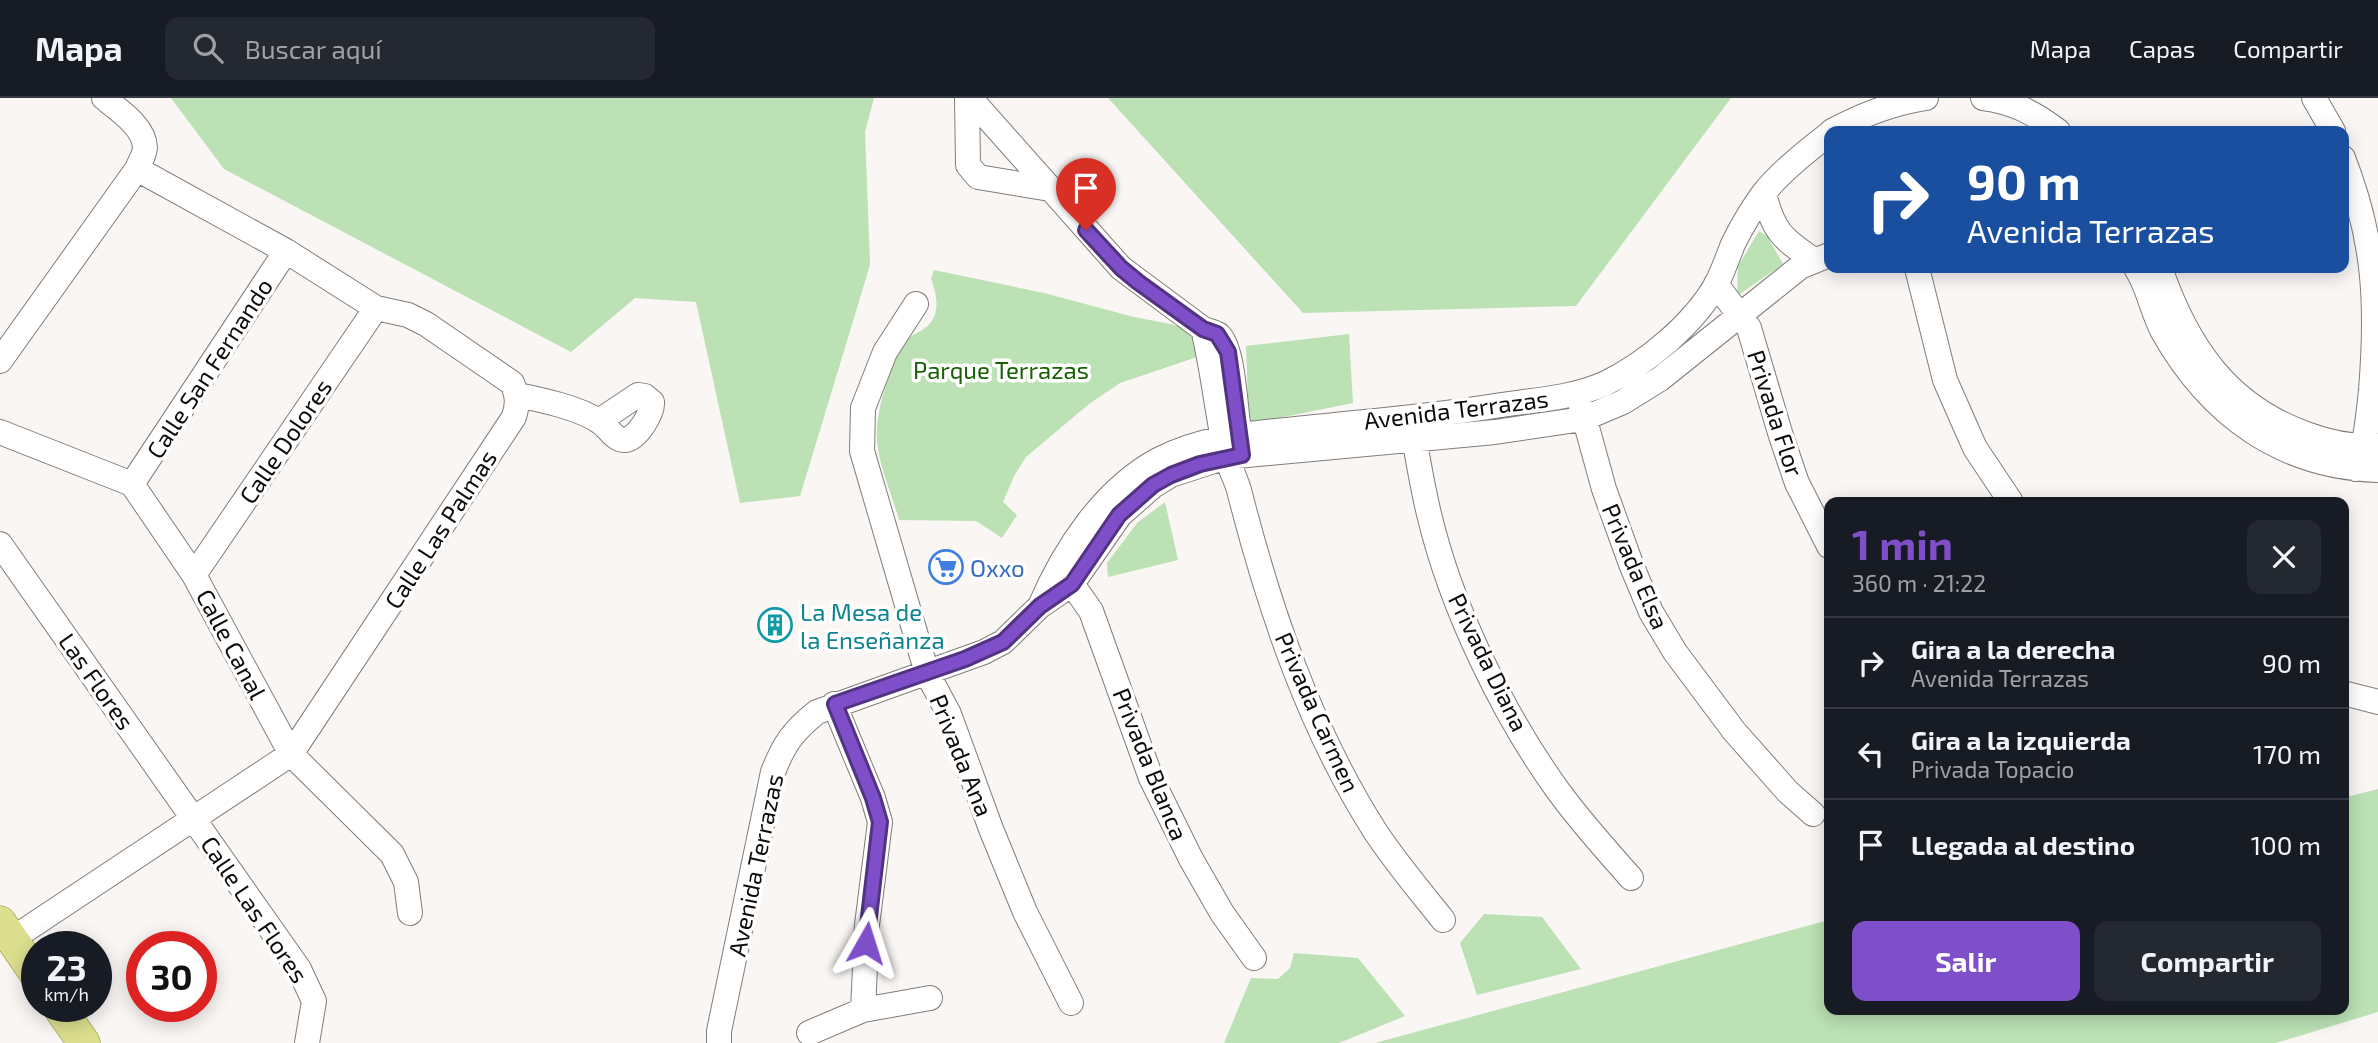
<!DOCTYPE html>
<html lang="es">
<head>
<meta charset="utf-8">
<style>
  :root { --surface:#171b24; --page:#242831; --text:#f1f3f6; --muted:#9ea1a6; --line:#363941; --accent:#7e4fc8 }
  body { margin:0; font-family:"Exo 2",sans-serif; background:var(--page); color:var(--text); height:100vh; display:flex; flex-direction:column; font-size:26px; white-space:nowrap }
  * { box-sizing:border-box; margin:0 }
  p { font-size:23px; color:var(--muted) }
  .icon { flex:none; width:38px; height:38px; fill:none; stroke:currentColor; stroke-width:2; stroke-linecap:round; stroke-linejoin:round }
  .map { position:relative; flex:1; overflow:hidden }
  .drawer { position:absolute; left:1824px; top:399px; width:525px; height:518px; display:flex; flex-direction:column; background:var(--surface); border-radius:14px; box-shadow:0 4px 18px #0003 }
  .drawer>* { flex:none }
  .top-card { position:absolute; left:1824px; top:28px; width:525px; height:147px; border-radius:14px; box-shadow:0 4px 18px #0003; background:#1a4fa0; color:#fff; overflow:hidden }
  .speed { position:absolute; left:21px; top:833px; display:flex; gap:14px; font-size:35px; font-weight:700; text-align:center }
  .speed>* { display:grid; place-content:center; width:91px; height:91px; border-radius:50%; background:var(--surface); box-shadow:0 4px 18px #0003; line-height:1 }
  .speed small { font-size:18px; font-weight:400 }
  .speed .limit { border:10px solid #d22; background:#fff; color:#111 }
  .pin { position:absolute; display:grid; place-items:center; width:60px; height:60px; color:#fff; margin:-72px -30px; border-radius:50% 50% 50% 0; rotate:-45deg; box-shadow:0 0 7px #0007 }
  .pin .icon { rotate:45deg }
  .me { position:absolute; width:77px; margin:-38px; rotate:6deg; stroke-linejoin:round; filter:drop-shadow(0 0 5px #0008) }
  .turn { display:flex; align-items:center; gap:24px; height:147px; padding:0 28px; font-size:32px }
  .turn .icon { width:91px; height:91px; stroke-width:2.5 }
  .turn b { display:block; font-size:49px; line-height:60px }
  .round { display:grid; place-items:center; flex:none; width:74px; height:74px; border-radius:14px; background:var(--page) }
  .headline { display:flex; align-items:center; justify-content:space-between; height:119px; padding:0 28px }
  h1 { font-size:42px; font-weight:700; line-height:52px; color:var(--accent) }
  .action { display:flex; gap:14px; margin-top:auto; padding:14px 28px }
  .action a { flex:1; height:80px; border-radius:14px; background:var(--accent); color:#fff; font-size:28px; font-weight:700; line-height:80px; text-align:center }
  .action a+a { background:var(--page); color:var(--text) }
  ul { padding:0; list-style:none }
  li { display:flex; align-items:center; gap:21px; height:91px; padding:0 28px; border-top:2px solid var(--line) }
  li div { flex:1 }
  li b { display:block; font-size:26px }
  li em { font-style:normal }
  header { display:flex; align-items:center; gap:42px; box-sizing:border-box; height:98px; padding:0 35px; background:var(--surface); border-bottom:2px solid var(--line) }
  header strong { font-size:33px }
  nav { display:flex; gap:38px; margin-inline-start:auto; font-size:24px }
  .search { width:490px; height:63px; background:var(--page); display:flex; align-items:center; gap:18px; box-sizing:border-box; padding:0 24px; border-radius:14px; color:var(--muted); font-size:26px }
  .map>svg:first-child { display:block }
  .green { fill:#bbe1b4 }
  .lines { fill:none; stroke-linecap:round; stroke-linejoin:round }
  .minor-casing { stroke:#807d7b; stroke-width:26 }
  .major-casing { stroke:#84872f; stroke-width:33 }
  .minor { stroke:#fff; stroke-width:24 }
  .major { stroke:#dcdf8e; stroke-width:32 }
  .route-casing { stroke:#523382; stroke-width:18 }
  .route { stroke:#7e4fc8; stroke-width:12 }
  .labels { text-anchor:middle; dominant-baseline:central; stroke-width:7; stroke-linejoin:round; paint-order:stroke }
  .street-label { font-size:24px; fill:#0d0c0b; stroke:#fff }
  .park-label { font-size:24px; fill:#165f03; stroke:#fff }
  .shop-label { font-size:24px; fill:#366cbe; stroke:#fff; text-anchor:start }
  .culture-label { font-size:24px; fill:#0d838f; stroke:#fff; text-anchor:start }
</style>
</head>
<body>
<header>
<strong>Mapa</strong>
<div class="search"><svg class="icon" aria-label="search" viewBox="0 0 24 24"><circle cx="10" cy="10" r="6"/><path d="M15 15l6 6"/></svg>Buscar aquí</div>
<nav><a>Mapa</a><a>Capas</a><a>Compartir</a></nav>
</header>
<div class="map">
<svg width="2378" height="945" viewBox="0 0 2378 945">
  <rect width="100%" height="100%" fill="#f9f6f4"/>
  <path class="green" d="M 171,0 L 874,0 L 865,34 L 870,167 L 800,398 L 740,405 L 696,204 L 635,200 L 571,254 L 224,71 Z
    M 1108,0 L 1731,0 L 1576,208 L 1303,215 Z
    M 1759,133 L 1767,138 L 1783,166 L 1737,198 L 1738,168 Z
    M 934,172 L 1044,195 L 1134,219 L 1170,226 L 1181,229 L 1200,248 L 1197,259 L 1120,285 L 1089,306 L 1026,359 L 1014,378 L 1003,404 L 1017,417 L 1002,440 L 976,423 L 899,422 C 892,396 879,369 877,342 C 875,313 890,273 901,246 C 907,240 911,238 919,234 C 941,223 939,201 931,181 Z
    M 1349,236 L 1353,305 L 1249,326 L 1246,248 Z
    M 1165,404 L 1178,462 L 1108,479 L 1107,465 L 1137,425 Z
    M 2378,691 L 2378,914 L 2276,945 L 1375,945 L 1829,822 L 1829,912 L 2343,912 L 2343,700 Z
    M 1484,816 L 1542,819 L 1581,871 L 1477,897 L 1460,845 Z
    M 1294,855 L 1358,860 L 1405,918 L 1339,945 L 1224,945 L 1251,880 L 1278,881 L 1290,870 Z"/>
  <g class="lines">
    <g class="minor-casing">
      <path id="minor" d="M 967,0 L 968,67 L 978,79 L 1050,91
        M 970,0 L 1121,170 L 1203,231 C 1209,233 1215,234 1219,237 C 1233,250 1235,305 1238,325
        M 1983,0 C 2014,4 2034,15 2058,33
        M 2314,0 L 2333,33
        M 1832,33 C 1862,17 1893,5 1926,0
        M 2343,60 C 2375,142 2378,206 2371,292 C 2368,320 2366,345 2356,371
        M 1764,95 C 1773,134 1783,141 1815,163
        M 1917,170 L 1945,282 L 1975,350 L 2011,404
        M 2136,170 C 2149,190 2152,214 2163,234 C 2210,317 2281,369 2378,372
        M 2160,170 C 2187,249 2228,309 2309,337 C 2330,345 2355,349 2378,348
        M 1716,186 L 1749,230 L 1781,338 L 1797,385 L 1829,448
        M 916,206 L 885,254 L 863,310 L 862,353 L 927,575 L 949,616 L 991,731 L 1025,814 L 1071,905
        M 1203,231 C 1213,272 1217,315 1226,356 C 1229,370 1237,382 1240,396 C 1270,513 1310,631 1375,733 C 1396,765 1420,793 1443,822
        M 0,263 L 137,71 C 140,64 145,56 145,49 C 144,28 118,12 104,0
        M 518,297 C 542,302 580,310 600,324 C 608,329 615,343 625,342 C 637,341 653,315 652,304 L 645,298 L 638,297 L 599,323
        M 1580,304 L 1604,391 L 1631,466 L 1651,514 L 1675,554 L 1734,633 L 1788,694 L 1813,716
        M 1412,327 C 1417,357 1422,387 1429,416 C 1451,509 1503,617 1559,694 C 1581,724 1606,752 1631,780
        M 0,334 L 132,386 L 194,477 L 291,656 L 392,756 L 406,784 L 410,815
        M 132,386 L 286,153
        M 0,446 L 299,871 L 314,903 L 307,945
        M 1061,476 L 1072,486 L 1091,513 L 1151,680 L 1191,761 L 1222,815 L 1254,860
        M 194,477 L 376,210
        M 1040,508 C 1064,452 1103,392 1158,362 C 1203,338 1256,335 1306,330 C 1371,323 1436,318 1501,307 C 1535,302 1572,300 1604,286 C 1646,266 1694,226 1717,185 C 1723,173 1728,159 1733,146 C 1741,130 1752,111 1763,96 C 1779,75 1808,52 1829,36
        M 2343,595 L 2378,604
        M 834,606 L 873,700 L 880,724 L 867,827 L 863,912
        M 12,841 L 291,656 L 514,319 C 518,306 518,298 512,285 L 426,226 L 408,217 L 376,210 L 286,153 L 137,71
        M 809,935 L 863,912 L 930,900
        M 719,945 L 719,933 L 773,674 C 784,646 793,633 817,614 L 984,554 L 1003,544 L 1040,508 L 1072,486 L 1120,417 L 1153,388 L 1171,377 L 1226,359 L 1495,334 L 1583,321 L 1623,304 L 1660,281 L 1800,169 L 1829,157"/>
    </g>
    <g class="major-casing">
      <path id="major" d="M 0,824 L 37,878
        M 58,908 L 84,945"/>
    </g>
    <use href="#minor" class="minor"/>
    <use href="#major" class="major"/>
  </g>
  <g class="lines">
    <g class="route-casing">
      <path id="route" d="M 866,845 L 880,724 L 873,700 L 835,606 L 965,561 L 1003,544 L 1040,508 L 1072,486 L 1119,417 L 1153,387 L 1171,377 L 1200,366 L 1242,357 L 1228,254 L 1217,236 L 1203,231 L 1138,184 L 1121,170 L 1086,132"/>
    </g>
    <use href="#route" class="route"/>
  </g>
  <defs>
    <g id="supermarket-ring" transform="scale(1.75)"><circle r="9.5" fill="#fff" stroke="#3f7fe0" stroke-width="1.5"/><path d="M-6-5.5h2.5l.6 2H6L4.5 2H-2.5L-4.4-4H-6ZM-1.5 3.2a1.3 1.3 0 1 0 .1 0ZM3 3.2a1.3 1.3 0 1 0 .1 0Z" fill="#3f7fe0"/></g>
    <g id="building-ring" transform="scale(1.75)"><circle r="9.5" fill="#fff" stroke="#0f9aa8" stroke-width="1.5"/><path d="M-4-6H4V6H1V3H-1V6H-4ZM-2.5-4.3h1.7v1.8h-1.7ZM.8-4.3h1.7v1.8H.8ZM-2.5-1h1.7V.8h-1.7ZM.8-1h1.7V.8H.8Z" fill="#0f9aa8"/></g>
  </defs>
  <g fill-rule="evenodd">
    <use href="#supermarket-ring" x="946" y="469"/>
    <use href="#building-ring" x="775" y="527"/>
  </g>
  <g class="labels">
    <g class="street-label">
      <text transform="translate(209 270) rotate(-57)">Calle San Fernando</text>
      <text transform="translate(1456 311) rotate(-7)">Avenida Terrazas</text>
      <text transform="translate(1776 315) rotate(72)">Privada Flor</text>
      <text transform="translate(285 343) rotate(-56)">Calle Dolores</text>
      <text transform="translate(440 431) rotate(-57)">Calle Las Palmas</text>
      <text transform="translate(1636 468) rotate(67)">Privada Elsa</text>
      <text transform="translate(232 546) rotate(62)">Calle Canal</text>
      <text transform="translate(1489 564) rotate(64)">Privada Diana</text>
      <text transform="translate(97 583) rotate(55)">Las Flores</text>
      <text transform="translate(1318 614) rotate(66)">Privada Carmen</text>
      <text transform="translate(962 657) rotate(68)">Privada Ana</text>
      <text transform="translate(1151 666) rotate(68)">Privada Blanca</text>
      <text transform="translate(755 767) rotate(-78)">Avenida Terrazas</text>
      <text transform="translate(255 811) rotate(56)">Calle Las Flores</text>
    </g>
    <g class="park-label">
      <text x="1001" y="271">Parque Terrazas</text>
    </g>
    <g class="shop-label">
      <text x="970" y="469">Oxxo</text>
    </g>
    <g class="culture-label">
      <text x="800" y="513">La Mesa de<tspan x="800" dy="28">la Enseñanza</tspan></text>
    </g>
  </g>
</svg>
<div class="speed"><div>23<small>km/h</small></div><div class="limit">30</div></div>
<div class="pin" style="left:1086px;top:132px;background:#d93025"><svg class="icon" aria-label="arrive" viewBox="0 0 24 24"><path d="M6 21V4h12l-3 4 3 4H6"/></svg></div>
<svg class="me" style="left:866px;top:845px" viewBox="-20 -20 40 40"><path d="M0-17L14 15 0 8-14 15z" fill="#7e4fc8" stroke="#fff" stroke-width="4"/></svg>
<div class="top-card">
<div class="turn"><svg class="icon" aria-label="right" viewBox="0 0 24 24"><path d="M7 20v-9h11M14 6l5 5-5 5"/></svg><div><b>90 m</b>Avenida Terrazas</div></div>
</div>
<section class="drawer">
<div class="headline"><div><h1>1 min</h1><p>360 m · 21:22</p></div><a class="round"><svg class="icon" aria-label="close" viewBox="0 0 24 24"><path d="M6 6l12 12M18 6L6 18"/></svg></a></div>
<ul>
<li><svg class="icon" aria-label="right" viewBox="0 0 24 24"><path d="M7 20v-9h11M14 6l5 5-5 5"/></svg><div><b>Gira a la derecha</b><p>Avenida Terrazas</p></div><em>90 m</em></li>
<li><svg class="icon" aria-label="left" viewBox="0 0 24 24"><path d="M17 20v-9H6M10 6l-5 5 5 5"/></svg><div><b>Gira a la izquierda</b><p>Privada Topacio</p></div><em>170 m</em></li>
<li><svg class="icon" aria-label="arrive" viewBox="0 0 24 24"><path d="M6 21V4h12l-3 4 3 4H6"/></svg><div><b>Llegada al destino</b></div><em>100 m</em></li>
</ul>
<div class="action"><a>Salir</a><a>Compartir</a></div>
</section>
</div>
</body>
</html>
